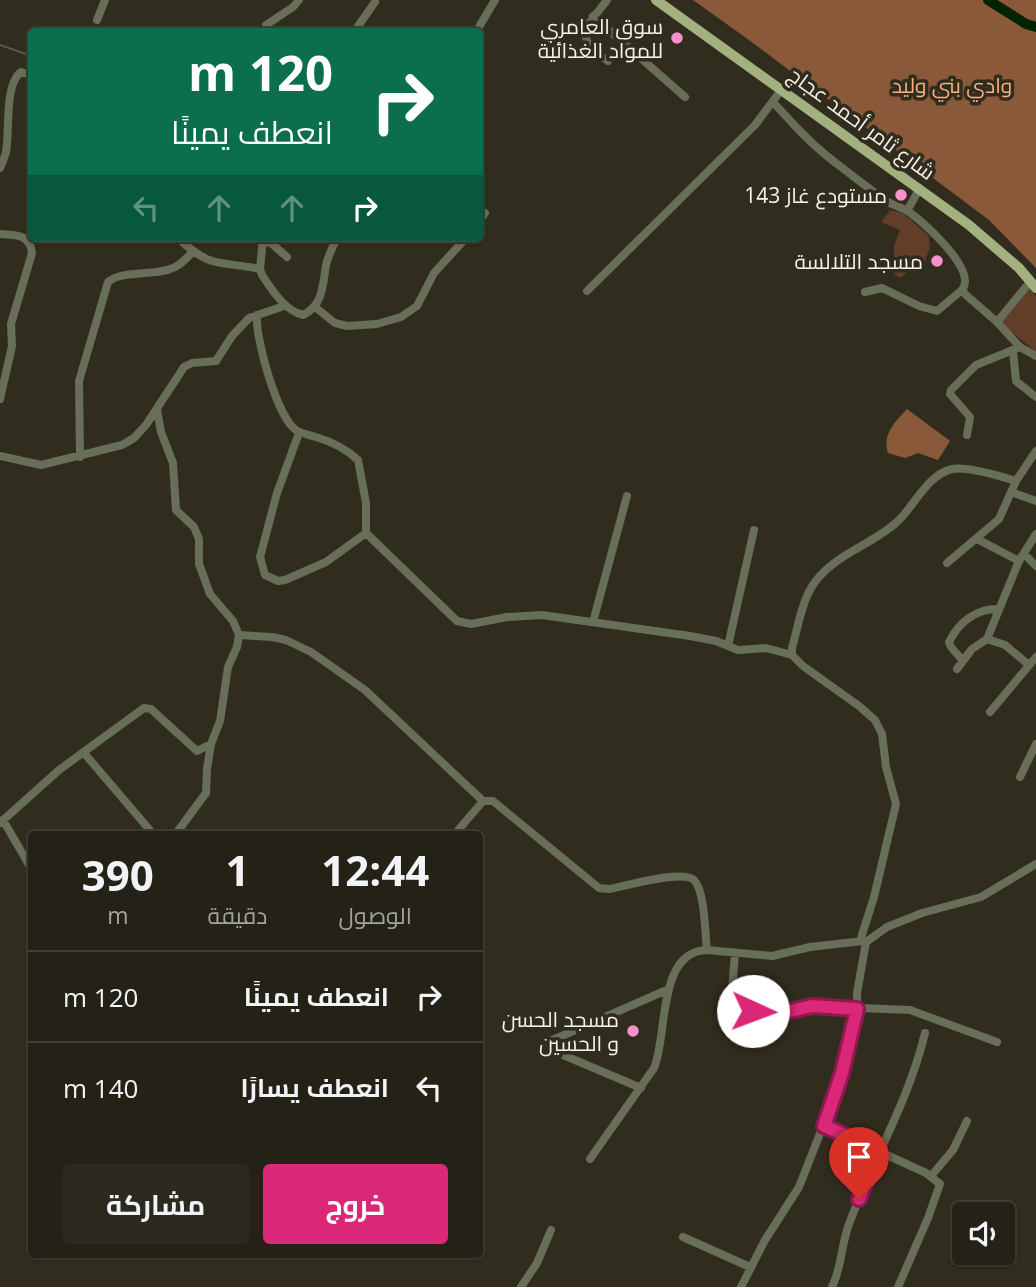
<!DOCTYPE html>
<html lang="ar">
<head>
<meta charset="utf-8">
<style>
  :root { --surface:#242216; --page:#2c2a1f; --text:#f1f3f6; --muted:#a3a4a1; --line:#413f35; --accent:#db2777 }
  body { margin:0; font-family:"Open Sans",Cairo,sans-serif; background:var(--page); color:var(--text); direction:rtl; height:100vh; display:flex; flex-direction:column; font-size:26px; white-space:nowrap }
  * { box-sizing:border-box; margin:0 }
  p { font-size:23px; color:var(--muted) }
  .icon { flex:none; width:38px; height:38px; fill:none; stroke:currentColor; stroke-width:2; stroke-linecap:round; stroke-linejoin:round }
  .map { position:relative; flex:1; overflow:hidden; direction:ltr }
  .drawer { position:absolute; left:28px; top:831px; width:455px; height:427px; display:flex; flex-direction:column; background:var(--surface); border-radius:7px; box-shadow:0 2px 5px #0004,0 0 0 2px var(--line); direction:rtl }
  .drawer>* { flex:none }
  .guide { position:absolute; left:28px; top:28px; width:455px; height:214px; border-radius:7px; box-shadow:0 2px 5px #0004,0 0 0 2px var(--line); direction:rtl; background:#0b6e4f; color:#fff; overflow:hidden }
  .controls { position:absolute; left:952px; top:1202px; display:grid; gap:14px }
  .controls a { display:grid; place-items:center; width:63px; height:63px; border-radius:7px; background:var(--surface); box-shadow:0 2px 5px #0004,0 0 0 2px var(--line); font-size:35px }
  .pin { position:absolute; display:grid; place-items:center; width:60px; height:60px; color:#fff; margin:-72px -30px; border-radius:50% 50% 50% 0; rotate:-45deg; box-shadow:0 0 7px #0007 }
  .pin .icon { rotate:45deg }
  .me { position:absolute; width:77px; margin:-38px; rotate:92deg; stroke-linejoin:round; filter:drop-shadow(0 0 5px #0008) }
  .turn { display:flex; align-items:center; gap:24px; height:147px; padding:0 35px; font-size:32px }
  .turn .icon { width:91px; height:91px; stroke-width:2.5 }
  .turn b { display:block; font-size:49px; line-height:60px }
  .lanes { display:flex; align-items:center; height:66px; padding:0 35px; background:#0003; justify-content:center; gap:35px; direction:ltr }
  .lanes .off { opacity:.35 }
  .eta { display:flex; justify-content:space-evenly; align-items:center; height:119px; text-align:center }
  .eta b { font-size:42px; font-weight:700; line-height:49px }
  .action { display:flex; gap:14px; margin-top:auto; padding:14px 35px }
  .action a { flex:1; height:80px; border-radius:7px; background:var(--accent); color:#fff; font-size:28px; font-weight:700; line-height:80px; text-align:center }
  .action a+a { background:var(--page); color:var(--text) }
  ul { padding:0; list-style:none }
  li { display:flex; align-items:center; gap:21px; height:91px; padding:0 35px; border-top:2px solid var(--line) }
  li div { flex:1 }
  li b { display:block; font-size:26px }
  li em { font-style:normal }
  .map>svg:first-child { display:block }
  .green { fill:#613e28 }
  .forest { fill:#8a5939 }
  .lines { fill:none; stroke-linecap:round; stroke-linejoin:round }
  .stream { stroke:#4a6146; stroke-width:2 }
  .river { stroke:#002300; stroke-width:10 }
  .minor { stroke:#686e57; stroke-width:8 }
  .major { stroke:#a3b07f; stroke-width:10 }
  .route-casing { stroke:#8e194d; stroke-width:18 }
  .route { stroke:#db2777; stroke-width:12 }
  .poi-dot { fill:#f890cc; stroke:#302d1e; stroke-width:2.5 }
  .labels { text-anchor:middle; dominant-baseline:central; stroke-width:7; stroke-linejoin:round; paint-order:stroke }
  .poi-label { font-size:21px; fill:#f5f3e9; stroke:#302d1e; text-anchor:end }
  .park-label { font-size:21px; fill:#fcaf7f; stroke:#302d1e }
  .street-label { font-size:21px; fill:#f5f3e9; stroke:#302d1e }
</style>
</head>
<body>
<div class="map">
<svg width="1036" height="1287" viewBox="0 0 1036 1287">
  <rect width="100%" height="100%" fill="#302d1e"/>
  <path class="green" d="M 890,210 L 903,213 L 929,236 L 930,248 L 921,270 L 911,270 L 900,278 L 894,274 L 894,245 L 900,230 L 881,222 Z
    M 1028,287 L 1036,296 L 1036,352 L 1001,323 Z"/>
  <path class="forest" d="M 693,0 L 1036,0 L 1036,268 L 989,220 L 749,40 Z
    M 907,409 L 950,441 L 938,460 L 918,453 L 905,458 L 888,453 C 882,434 895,422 907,409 Z"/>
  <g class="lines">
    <path class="stream" d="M 0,45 L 32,56"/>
    <path class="river" d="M 988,0 L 1026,24 L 1036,27"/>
    <path class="minor" d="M 607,0 L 584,30 L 589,48 L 608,61
      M 593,16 L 685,97
      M 97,20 L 105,0
      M 267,32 L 266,25 L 293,7 L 299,0
      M 354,32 L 375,2
      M 476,32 L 495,0
      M 773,102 C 792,123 810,143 832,160 C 850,174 869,189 888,202 C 895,206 901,207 908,211 C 924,223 978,270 962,290 L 966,295 L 997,322 L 1020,347 L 1036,356
      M 0,168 C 2,163 5,157 6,152 C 10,132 4,84 21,72 L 32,75
      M 907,211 L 920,188
      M 480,220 L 485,213
      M 0,234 C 16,235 30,234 32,253 L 11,324 L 12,346 L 0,399
      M 178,238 C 212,270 218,260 260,269
      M 263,238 L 260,269 L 262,275 C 272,290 285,311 303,315 C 323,306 323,284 326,265 C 328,256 333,246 337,238
      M 262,245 L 264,242 L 271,243 L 287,257
      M 587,291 L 755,125 L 782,89
      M 865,292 L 882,288 L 919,306 L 937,311 L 962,290
      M 315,307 L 335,323 L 347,326 L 377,324 L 401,317 L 417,306 L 434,273 L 466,238
      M 257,315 C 255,338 277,417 296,430 C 302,434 310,435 316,437 C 333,442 345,448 358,460 L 366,503 L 366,533 L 457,621 L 471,624 L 507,617 L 542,615 L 690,636 L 716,641 L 738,650 L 766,648 L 792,655 L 803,666 L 859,706 L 875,720 L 882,734 L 886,767 L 896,804 L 874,897 L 860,941
      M 997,322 L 1030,282
      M 1013,351 L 1016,381 L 1036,397
      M 157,410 L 161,432 L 173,463 L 176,510 L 194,527 L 199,539 L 199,564 L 210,594 L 233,621 L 239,635 L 237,647 L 228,667 L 220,721 L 211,744 L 207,769 L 206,793 L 175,835
      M 299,433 L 277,493 L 260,557 L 265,575 L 278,581 L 285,580 L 326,562 L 366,533
      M 967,435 L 970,417 L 950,394 L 951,390 L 976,365 L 1020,347
      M 0,456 L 41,465 L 122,445 L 134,438 L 146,425 L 184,367 L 192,363 L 216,361 L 232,336 L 249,318 L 284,306
      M 80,457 L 79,381 L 108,282 C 123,269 156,277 175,267 C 182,264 187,257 193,252
      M 1011,492 L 1036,501
      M 977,539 L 1019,561
      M 1024,554 L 1036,566
      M 947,563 L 999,519 L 1016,481
      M 593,622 L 627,496
      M 239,635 L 272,637 L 286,640 L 311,652 L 365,690 L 483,801
      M 728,646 L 754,530
      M 792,655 L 792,648 C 798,627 802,599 815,582 C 835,554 874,544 898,521 C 915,505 927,475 952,469 C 968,466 1000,476 1016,481 L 1036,451
      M 963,661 L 951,647 L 949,642 C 959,622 976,609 997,609
      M 1029,665 L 1005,645 L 987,639 L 1019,561 L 1036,534
      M 957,669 L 972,649 L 987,639
      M 990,712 L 1036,657
      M 84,753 L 154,835
      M 1020,777 L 1036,744
      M 3,820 L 32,870
      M 0,823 L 59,770 L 144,708 L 151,709 L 197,751 L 211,744
      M 454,835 L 483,801 L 493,801 L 599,888 L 609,889 C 626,886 683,869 694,880 C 705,891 705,934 707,950
      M 735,953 L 731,1003 L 735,1008 L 771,1013 L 786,1012 L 812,1006 L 910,1010 L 997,1042
      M 641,1088 L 556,1052 L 548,1042 L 669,989
      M 824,1126 L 926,1173 L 940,1184 L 928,1218 L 898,1287
      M 590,1159 L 654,1068 C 668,1035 657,951 707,950 L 772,956 L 810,947 L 863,941
      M 931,1176 L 953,1150 L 967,1121
      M 683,1237 L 750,1267
      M 521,1287 L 537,1263 L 551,1230
      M 741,1287 L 765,1240 L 799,1187 L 834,1098 L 857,1009 L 857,993 L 866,942 L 887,927 L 922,913 L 981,897 L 1036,864
      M 832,1287 C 842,1267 841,1245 849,1224 C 873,1160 909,1100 925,1033"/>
    <path class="major" d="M 656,0 L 969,225 L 1019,268 L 1036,288"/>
  </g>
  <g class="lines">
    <g class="route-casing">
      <path id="route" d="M 753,1011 L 786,1012 L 812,1006 L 857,1009 L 842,1073 L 824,1126 L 879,1150 L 859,1199"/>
    </g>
    <use href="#route" class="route"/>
  </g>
  <g class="poi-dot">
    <circle cx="677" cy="38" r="7"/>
    <circle cx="901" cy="195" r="7"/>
    <circle cx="937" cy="261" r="7"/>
    <circle cx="633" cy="1031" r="7"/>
  </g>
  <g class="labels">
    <g class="poi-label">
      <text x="663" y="26">سوق العامري<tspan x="663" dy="24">للمواد الغذائية</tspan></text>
      <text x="887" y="195">مستودع غاز 143</text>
      <text x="923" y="261">مسجد التلالسة</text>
      <text x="619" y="1019">مسجد الحسن<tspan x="619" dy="24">و الحسين</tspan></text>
    </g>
    <g class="park-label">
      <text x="952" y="85">وادي بني وليد</text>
    </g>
    <g class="street-label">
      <text transform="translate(862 123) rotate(36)">شارع ثامر أحمد عجاج</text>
    </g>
  </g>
</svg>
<div class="controls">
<a><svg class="icon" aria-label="sound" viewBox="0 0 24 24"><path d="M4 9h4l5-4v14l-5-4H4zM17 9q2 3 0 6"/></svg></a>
</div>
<div class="pin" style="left:859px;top:1199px;background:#d93025"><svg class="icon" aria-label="arrive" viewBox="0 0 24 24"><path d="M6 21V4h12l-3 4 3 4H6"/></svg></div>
<svg class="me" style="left:753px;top:1011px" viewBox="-20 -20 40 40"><circle r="19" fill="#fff"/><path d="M0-13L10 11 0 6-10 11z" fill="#db2777"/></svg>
<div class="guide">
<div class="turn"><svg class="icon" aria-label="right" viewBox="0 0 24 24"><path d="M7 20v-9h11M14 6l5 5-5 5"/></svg><div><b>120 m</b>انعطف يمينًا</div></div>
<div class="lanes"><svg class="icon off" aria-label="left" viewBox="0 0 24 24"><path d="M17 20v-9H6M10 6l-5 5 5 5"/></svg><svg class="icon off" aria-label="ahead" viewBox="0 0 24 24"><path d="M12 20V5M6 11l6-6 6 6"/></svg><svg class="icon off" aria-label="ahead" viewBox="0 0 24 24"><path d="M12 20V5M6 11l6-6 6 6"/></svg><svg class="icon" aria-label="right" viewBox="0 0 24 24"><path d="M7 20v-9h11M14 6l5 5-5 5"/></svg></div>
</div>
<section class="drawer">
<div class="eta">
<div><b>12:44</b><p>الوصول</p></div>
<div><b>1</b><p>دقيقة</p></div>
<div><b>390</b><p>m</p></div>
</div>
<ul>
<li><svg class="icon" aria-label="right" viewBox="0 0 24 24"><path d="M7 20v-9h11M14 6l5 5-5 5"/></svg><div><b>انعطف يمينًا</b></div><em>120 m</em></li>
<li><svg class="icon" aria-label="left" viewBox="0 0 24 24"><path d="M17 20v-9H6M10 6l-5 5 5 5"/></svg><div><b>انعطف يسارًا</b></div><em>140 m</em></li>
</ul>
<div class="action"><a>خروج</a><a>مشاركة</a></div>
</section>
</div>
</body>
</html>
